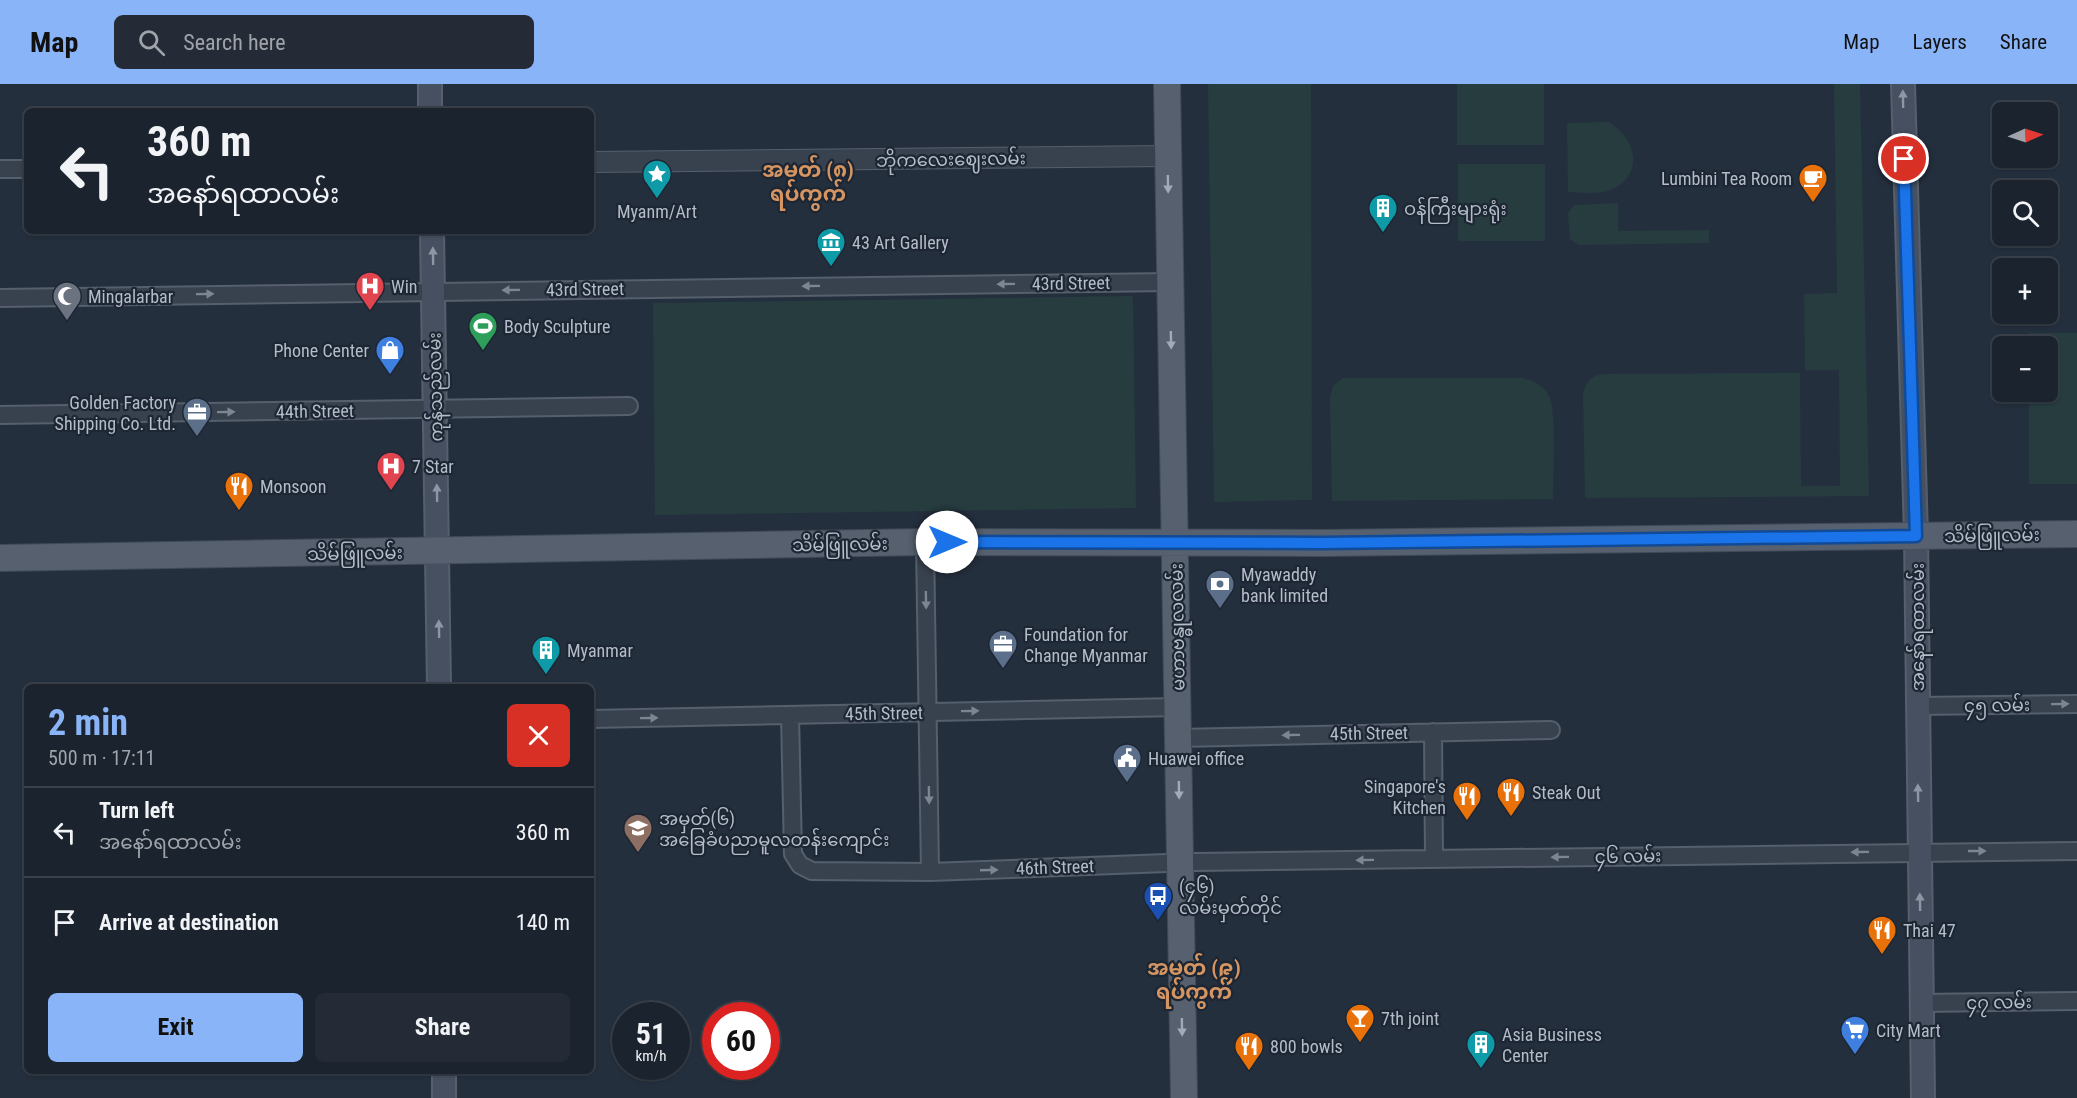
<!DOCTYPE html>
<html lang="en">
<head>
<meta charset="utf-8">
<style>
  :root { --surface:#1b232e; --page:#242b36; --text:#f1f3f6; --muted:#a0a4aa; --line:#39404a; --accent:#8ab4f8 }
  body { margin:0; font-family:"Roboto Condensed","Noto Sans Myanmar",sans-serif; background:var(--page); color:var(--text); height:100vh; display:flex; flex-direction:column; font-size:22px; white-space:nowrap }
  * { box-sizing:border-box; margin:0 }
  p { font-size:20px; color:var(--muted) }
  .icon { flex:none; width:33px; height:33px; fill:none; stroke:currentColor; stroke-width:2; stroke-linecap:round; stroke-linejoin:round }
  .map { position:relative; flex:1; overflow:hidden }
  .details { position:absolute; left:24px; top:600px; width:570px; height:390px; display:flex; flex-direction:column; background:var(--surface); border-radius:9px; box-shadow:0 2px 4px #0004,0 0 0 2px var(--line) }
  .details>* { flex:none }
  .top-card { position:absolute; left:24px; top:24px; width:570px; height:126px; border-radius:9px; box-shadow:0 2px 4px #0004,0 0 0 2px var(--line); background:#1b232e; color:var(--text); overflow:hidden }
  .needle { width:39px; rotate:87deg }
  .tools { position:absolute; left:1992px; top:18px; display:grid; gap:12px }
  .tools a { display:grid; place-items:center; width:66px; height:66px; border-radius:9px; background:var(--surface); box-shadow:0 2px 4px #0004,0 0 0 2px var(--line); font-size:30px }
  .speed { position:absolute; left:612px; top:918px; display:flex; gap:12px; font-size:30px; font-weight:700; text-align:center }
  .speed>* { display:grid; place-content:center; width:78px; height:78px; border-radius:50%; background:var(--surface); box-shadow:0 2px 4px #0004,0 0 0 2px var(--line); line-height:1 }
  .speed small { font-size:15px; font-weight:400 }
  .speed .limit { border:9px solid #d22; background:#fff; color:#111 }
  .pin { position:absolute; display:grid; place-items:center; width:51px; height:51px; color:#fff; margin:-26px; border:3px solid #fff; border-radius:50%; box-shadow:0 2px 6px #0007 }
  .me { position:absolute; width:66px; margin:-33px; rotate:90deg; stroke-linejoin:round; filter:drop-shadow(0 0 4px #0008) }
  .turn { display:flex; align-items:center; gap:21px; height:126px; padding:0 24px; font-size:27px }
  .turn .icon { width:78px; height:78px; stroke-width:2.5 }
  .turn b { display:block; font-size:42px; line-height:51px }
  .round { display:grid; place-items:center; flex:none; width:63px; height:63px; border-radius:9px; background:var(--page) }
  .overview { display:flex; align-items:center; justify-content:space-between; height:102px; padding:0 24px }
  h1 { font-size:36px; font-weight:700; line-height:45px; color:var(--accent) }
  .primary-button { display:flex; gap:12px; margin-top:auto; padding:12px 24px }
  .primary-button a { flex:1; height:69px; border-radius:9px; background:var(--accent); color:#111; font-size:24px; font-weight:700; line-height:69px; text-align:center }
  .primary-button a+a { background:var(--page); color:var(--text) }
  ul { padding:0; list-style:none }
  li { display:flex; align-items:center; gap:18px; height:90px; padding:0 24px; border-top:2px solid var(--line) }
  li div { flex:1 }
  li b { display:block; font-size:22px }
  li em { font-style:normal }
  header { display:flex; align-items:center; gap:36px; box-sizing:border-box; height:84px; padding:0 30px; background:var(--accent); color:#111 }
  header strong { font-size:28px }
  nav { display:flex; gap:33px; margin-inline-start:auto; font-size:21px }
  .search { width:420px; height:54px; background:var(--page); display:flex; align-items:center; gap:15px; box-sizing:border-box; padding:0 21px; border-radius:9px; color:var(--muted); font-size:22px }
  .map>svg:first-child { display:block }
  .green { fill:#263c3f }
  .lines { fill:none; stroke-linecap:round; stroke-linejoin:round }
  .minor-casing { stroke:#565f6c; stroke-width:20 }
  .tertiary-casing { stroke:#565f6c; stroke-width:22 }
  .secondary-casing { stroke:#565f6c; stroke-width:26 }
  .primary-casing { stroke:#414a57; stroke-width:28 }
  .minor { stroke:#38414e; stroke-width:16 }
  .tertiary { stroke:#38414e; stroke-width:20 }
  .secondary { stroke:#465061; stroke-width:22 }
  .primary { stroke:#56606e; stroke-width:26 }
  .oneway { fill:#8e96a5 }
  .oneway2 { fill:#a1aab7 }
  .oneway3 { fill:#7c8592 }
  .route-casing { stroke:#114b97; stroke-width:15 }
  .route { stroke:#1a73e8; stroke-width:10 }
  .labels { text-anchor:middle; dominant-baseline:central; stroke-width:4.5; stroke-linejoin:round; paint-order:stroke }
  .street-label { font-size:18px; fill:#b4bcc9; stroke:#1d2633 }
  .poi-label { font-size:18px; fill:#b4bcc9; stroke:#1d2633; text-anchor:start }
  .quarter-label { font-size:21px; font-weight:bold; fill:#d59563; stroke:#1d2633 }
</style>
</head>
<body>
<header>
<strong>Map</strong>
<div class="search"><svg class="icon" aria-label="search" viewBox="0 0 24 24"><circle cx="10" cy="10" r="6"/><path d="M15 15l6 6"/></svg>Search here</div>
<nav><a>Map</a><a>Layers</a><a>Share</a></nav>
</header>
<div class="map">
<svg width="2077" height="1014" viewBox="0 0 2077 1014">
  <rect width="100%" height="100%" fill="#242f3e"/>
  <path class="green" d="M 1208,0 L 1311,0 L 1312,416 L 1214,418 Z
    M 1457,0 L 1544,0 L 1544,61 L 1457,61 Z
    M 1834,0 L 1860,0 L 1869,412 L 1585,414 L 1583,309 C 1587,296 1592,291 1606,290 L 1800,289 L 1801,402 L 1840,402 L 1839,286 L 1805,286 L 1804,210 L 1837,209 Z
    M 1608,38 C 1637,53 1645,93 1610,106 C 1599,111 1581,108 1568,108 L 1567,39 Z
    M 1458,80 L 1545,80 L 1545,157 L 1458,157 Z
    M 1618,119 L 1618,147 L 1709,146 L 1709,159 L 1579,161 L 1570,155 L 1568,129 L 1574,121 Z
    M 1133,212 L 1136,424 L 655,431 L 653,219 Z
    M 2029,249 L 2077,249 L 2077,400 L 2029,400 L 2029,308 L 2048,308 L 2048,262 L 2029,262 Z
    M 1343,294 L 1523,294 C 1534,297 1543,301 1549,312 C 1557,326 1553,395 1553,415 L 1332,417 L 1330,313 L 1333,302 Z"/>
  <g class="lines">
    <g class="minor-casing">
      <path id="minor" d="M 0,85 L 27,85
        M 0,214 L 1170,198
        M 0,331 L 629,322
        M 925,458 L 930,788
        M 1918,622 L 2077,620
        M 790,631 L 793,770 L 800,781 L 812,787 L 930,788 L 1193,778 L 2077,767
        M 591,635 L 1178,623
        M 1433,648 L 1434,775
        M 1178,654 L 1551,646
        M 1922,919 L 2077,917"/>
    </g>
    <g class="tertiary-casing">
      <path id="tertiary" d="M 591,78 L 1168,72"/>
    </g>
    <g class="secondary-casing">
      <path id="secondary" d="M 430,0 L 430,27
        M 1903,0 L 1916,452 L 1923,1014
        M 432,147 L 439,603
        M 444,987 L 444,1014"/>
    </g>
    <g class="primary-casing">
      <path id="primary" d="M 1167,0 L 1184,1014
        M 0,474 L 925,458 L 1323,459 L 2077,450"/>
    </g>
    <use href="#minor" class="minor"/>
    <use href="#tertiary" class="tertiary"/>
    <use href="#secondary" class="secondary"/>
    <use href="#primary" class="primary"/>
  </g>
  <defs><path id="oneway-solid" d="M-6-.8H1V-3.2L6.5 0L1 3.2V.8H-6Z" transform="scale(1.5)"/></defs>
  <g class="oneway">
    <use href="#oneway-solid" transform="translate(1903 15) rotate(-91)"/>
    <use href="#oneway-solid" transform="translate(433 172) rotate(-91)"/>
    <use href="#oneway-solid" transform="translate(437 409) rotate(-91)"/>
    <use href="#oneway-solid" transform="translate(439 545) rotate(-91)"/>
    <use href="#oneway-solid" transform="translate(1918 709) rotate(-91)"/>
    <use href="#oneway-solid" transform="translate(1920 818) rotate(-91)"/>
  </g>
  <g class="oneway2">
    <use href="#oneway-solid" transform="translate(1168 100) rotate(89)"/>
    <use href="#oneway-solid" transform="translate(1171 256) rotate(89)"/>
    <use href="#oneway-solid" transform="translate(1179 706) rotate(89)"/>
    <use href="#oneway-solid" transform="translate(1182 943) rotate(89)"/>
  </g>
  <g class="oneway3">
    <use href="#oneway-solid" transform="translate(1006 200) rotate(179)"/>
    <use href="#oneway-solid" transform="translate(811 202) rotate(179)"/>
    <use href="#oneway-solid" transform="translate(511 206) rotate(179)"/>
    <use href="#oneway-solid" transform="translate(205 210) rotate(-1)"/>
    <use href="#oneway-solid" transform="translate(226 328) rotate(-1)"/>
    <use href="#oneway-solid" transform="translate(926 516) rotate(89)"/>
    <use href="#oneway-solid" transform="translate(2060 620) rotate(-1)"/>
    <use href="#oneway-solid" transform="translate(970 627) rotate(-1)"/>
    <use href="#oneway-solid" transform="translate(649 634) rotate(-1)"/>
    <use href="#oneway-solid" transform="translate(1291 651) rotate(179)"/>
    <use href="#oneway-solid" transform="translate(929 711) rotate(89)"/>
    <use href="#oneway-solid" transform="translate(1977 767)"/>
    <use href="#oneway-solid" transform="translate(1860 768) rotate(179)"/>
    <use href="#oneway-solid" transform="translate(1560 773) rotate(179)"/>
    <use href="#oneway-solid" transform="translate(1365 776) rotate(179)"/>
    <use href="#oneway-solid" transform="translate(989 786) rotate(-2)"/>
  </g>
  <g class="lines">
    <g class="route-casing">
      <path id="route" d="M 947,458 L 1323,459 L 1916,452 L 1904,75"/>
    </g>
    <use href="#route" class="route"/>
  </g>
  <defs>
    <g id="sight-pin" transform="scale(1.5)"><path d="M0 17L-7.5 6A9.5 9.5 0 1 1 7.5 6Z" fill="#0f9aa8" stroke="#1d2633"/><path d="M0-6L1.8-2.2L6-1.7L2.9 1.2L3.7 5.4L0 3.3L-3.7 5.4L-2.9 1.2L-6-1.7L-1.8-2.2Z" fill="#fff"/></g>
    <g id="cafe-pin" transform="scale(1.5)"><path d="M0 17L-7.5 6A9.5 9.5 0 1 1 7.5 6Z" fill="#e8710a" stroke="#1d2633"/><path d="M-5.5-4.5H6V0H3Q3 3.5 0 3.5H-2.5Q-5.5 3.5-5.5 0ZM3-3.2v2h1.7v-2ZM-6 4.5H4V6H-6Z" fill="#fff"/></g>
    <g id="building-pin" transform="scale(1.5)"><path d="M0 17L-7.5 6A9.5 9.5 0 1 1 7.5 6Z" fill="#0f9aa8" stroke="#1d2633"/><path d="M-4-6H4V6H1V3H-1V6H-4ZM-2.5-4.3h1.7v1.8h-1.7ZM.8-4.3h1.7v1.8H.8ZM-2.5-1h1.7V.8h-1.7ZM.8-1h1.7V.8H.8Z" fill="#fff"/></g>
    <g id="museum-pin" transform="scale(1.5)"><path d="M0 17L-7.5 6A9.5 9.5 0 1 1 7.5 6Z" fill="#0f9aa8" stroke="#1d2633"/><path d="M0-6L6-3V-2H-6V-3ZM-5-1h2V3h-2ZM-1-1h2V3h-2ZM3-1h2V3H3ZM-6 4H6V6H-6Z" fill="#fff"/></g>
    <g id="hospital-pin" transform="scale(1.5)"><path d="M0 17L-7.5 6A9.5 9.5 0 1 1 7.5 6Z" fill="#e0444e" stroke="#1d2633"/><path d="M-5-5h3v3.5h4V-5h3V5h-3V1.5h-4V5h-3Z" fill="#fff"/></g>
    <g id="mosque-pin" transform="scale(1.5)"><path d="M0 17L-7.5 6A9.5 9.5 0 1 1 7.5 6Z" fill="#6b7280" stroke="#1d2633"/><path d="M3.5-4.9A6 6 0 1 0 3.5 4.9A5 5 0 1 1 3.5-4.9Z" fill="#fff"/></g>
    <g id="stadium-pin" transform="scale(1.5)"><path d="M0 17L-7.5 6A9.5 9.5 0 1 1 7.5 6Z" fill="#2e9e5b" stroke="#1d2633"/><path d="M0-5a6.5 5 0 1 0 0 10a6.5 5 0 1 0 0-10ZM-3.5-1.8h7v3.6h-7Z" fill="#fff"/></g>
    <g id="shop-pin" transform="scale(1.5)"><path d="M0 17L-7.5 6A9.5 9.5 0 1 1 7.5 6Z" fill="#3f7fe0" stroke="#1d2633"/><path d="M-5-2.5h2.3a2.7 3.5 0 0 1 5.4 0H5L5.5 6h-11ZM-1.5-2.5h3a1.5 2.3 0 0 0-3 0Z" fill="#fff"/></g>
    <g id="office-pin" transform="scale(1.5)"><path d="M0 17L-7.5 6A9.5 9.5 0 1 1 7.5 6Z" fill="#5c6f8a" stroke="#1d2633"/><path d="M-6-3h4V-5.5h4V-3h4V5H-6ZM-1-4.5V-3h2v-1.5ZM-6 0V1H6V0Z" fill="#fff"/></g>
    <g id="restaurant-pin" transform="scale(1.5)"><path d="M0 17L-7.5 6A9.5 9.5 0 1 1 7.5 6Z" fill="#e8710a" stroke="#1d2633"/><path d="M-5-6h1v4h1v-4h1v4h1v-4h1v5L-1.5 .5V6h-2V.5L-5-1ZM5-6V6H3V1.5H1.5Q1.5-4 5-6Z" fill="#fff"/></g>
    <g id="bank-pin" transform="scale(1.5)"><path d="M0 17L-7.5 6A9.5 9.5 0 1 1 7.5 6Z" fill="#5c6f8a" stroke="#1d2633"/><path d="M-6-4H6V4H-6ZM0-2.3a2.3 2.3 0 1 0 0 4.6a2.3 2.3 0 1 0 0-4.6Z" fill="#fff"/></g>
    <g id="civic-pin" transform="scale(1.5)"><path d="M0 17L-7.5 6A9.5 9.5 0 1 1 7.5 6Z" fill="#5c6f8a" stroke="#1d2633"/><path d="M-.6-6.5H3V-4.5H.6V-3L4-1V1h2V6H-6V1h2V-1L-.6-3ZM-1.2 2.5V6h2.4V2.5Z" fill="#fff"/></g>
    <g id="school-pin" transform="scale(1.5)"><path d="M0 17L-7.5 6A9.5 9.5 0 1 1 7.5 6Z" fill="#8d6e63" stroke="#1d2633"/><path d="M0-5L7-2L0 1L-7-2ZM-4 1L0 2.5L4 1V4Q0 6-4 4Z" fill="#fff"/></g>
    <g id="bus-pin" transform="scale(1.5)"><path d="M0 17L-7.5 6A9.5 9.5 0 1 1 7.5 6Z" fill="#1a4fb4" stroke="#1d2633"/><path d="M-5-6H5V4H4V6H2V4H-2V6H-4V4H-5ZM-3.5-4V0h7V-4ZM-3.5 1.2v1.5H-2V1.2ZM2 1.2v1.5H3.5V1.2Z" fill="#fff"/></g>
    <g id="bar-pin" transform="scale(1.5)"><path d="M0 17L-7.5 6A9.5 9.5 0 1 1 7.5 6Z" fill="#e8710a" stroke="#1d2633"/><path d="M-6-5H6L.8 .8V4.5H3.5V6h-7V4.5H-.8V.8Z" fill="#fff"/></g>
    <g id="supermarket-pin" transform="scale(1.5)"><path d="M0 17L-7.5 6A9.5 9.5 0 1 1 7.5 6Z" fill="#3f7fe0" stroke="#1d2633"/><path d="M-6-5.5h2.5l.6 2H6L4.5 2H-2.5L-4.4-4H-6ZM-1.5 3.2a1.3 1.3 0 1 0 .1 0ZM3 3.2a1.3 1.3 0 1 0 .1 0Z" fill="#fff"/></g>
  </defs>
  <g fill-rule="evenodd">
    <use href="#sight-pin" x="657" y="90"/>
    <use href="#cafe-pin" x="1813" y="94"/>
    <use href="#building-pin" x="1383" y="124"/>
    <use href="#museum-pin" x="831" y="158"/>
    <use href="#hospital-pin" x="370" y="202"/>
    <use href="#mosque-pin" x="67" y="212"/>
    <use href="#stadium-pin" x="483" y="242"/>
    <use href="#shop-pin" x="390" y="266"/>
    <use href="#office-pin" x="197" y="328"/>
    <use href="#hospital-pin" x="391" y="382"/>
    <use href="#restaurant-pin" x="239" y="402"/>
    <use href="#bank-pin" x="1220" y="500"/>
    <use href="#office-pin" x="1003" y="560"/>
    <use href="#building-pin" x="546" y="566"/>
    <use href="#civic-pin" x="1127" y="674"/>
    <use href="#restaurant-pin" x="1511" y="708"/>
    <use href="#restaurant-pin" x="1467" y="712"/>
    <use href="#school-pin" x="638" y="744"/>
    <use href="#bus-pin" x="1158" y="812"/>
    <use href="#restaurant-pin" x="1882" y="846"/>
    <use href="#bar-pin" x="1360" y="934"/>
    <use href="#supermarket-pin" x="1855" y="946"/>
    <use href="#building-pin" x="1481" y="960"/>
    <use href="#restaurant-pin" x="1249" y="962"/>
  </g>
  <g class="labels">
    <g class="street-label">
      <text transform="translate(951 75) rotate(-1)">ဘိုကလေးဈေးလမ်း</text>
      <text transform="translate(1071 199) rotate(-1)">43rd Street</text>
      <text transform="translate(585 205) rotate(-1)">43rd Street</text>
      <text transform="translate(435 303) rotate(-91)">ကုန်သည်လမ်း</text>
      <text transform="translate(315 327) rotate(-1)">44th Street</text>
      <text transform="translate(1992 451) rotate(-1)">သိမ်ဖြူလမ်း</text>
      <text transform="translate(840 460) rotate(-1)">သိမ်ဖြူလမ်း</text>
      <text transform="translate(355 469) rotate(-1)">သိမ်ဖြူလမ်း</text>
      <text transform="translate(1177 543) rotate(-91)">မဟာဗန္ဓုလလမ်း</text>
      <text transform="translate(1917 543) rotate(-90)">အနော်ရထာလမ်း</text>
      <text transform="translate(1997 621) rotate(-1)">၄၅ လမ်း</text>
      <text transform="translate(884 629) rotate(-1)">45th Street</text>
      <text transform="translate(1369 649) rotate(-1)">45th Street</text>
      <text transform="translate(1628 772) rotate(-1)">၄၆ လမ်း</text>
      <text transform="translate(1055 783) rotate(-2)">46th Street</text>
      <text transform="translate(1999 918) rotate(-1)">၄၇ လမ်း</text>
    </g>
    <g class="poi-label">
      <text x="1792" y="94" text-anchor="end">Lumbini Tea Room</text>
      <text x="1404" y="124">ဝန်ကြီးများရုံး</text>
      <text x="657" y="127" text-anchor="middle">Myanm/Art</text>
      <text x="852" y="158">43 Art Gallery</text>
      <text x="391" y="202">Win</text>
      <text x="88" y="212">Mingalarbar</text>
      <text x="504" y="242">Body Sculpture</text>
      <text x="369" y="266" text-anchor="end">Phone Center</text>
      <text x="176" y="318" text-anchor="end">Golden Factory<tspan x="176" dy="21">Shipping Co. Ltd.</tspan></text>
      <text x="412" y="382">7 Star</text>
      <text x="260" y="402">Monsoon</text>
      <text x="1241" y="490">Myawaddy<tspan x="1241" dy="21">bank limited</tspan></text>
      <text x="1024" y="550">Foundation for<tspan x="1024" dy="21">Change Myanmar</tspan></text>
      <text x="567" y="566">Myanmar</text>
      <text x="1148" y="674">Huawei office</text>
      <text x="1446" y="702" text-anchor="end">Singapore's<tspan x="1446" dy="21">Kitchen</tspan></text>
      <text x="1532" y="708">Steak Out</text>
      <text x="659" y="734">အမှတ်(၆)<tspan x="659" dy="21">အခြေခံပညာမူလတန်းကျောင်း</tspan></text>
      <text x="1179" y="802">(၄၆)<tspan x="1179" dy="21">လမ်းမှတ်တိုင်</tspan></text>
      <text x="1903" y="846">Thai 47</text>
      <text x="1381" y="934">7th joint</text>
      <text x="1876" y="946">City Mart</text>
      <text x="1502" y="950">Asia Business<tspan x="1502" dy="21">Center</tspan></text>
      <text x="1270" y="962">800 bowls</text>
    </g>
    <g class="quarter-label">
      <text x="808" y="86">အမှတ် (၈)<tspan x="808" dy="24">ရပ်ကွက်</tspan></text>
      <text x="1194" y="884">အမှတ် (၉)<tspan x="1194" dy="24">ရပ်ကွက်</tspan></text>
    </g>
  </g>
</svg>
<div class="tools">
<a><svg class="needle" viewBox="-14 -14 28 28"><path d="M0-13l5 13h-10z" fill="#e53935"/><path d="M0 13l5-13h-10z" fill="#a0a4aa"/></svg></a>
<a><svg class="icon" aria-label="search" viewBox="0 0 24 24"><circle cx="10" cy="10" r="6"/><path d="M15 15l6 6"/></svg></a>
<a>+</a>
<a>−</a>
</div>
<div class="speed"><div>51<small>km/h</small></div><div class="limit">60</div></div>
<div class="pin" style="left:1904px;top:75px;background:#d93025"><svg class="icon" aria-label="arrive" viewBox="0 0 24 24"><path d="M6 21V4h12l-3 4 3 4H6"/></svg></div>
<svg class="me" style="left:947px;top:458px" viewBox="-20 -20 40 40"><circle r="19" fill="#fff"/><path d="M0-13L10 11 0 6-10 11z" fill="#1a73e8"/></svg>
<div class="top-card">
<div class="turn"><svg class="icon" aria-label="left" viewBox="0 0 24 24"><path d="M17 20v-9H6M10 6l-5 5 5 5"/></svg><div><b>360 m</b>အနော်ရထာလမ်း</div></div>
</div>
<section class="details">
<div class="overview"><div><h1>2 min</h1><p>500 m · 17:11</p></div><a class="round" style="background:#d93025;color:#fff"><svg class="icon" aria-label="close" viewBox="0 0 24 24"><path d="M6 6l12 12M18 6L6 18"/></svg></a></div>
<ul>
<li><svg class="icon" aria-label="left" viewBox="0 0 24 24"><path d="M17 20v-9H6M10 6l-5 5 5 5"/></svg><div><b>Turn left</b><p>အနော်ရထာလမ်း</p></div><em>360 m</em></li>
<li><svg class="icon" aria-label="arrive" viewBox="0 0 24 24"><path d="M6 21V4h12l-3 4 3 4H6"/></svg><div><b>Arrive at destination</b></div><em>140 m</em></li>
</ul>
<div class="primary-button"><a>Exit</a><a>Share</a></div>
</section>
</div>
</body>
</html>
